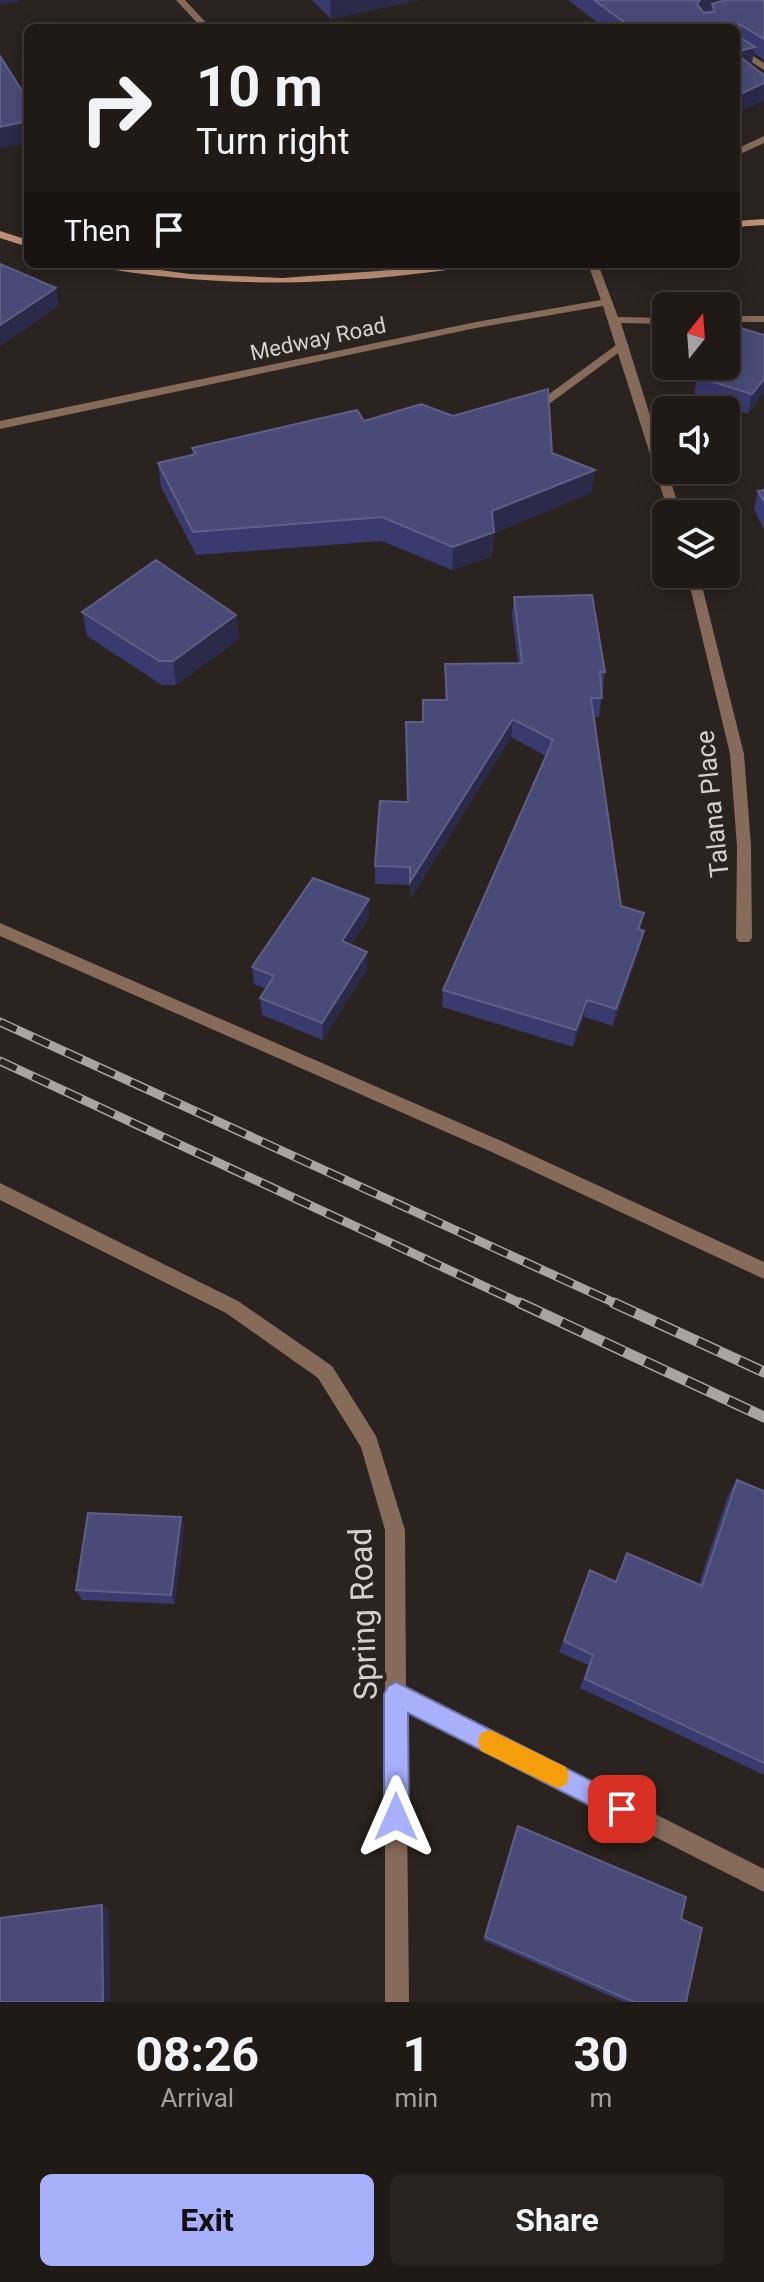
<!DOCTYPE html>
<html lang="en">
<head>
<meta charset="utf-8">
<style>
  :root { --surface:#201a17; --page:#282320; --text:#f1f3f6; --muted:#a2a1a1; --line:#3d3836; --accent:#a8b0fc }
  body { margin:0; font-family:Roboto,sans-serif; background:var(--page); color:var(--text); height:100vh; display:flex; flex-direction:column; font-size:30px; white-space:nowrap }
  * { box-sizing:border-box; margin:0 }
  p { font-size:26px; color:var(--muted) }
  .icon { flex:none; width:44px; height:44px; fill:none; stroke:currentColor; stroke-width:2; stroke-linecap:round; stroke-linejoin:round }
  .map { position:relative; height:2002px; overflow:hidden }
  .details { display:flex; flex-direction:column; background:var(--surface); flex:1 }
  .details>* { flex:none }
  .top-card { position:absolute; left:24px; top:24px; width:716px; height:244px; border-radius:12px; box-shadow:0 4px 20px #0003,0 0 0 2px var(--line); background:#201a17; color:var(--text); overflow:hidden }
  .needle { width:52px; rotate:17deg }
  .tools { position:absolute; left:652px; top:292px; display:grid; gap:16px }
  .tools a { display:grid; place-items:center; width:88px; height:88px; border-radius:12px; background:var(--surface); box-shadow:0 4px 20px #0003,0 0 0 2px var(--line); font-size:40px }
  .pin { position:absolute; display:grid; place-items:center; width:68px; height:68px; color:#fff; margin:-34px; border-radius:16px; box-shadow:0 4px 12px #0006 }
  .me { position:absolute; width:88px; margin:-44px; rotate:0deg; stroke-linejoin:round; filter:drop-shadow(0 0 6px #0008) }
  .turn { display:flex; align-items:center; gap:28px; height:168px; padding:0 40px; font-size:36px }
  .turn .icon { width:104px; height:104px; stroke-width:2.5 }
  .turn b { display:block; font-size:56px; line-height:68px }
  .then { display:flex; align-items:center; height:76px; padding:0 40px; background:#0003; gap:16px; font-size:30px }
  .eta { display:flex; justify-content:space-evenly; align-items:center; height:136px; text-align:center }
  .eta b { font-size:48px; font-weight:700; line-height:56px }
  .button { display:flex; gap:16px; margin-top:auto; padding:16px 40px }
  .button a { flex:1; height:92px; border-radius:12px; background:var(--accent); color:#111; font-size:32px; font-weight:700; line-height:92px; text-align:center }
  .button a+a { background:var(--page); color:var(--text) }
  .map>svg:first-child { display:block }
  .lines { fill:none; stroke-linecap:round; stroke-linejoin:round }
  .service { fill:#866b5a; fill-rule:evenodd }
  .minor { fill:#866b5a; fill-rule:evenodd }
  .tertiary { fill:#866b5a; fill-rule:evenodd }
  .secondary { fill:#be9278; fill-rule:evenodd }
  .rail-far1-casing { stroke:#a9a4a0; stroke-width:9 }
  .rail-casing { stroke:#a9a4a0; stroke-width:11 }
  .rail-far1 { stroke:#2a231f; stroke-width:6; stroke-dasharray:18; stroke-linecap:butt }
  .rail { stroke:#2a231f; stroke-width:8; stroke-dasharray:23; stroke-linecap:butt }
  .wall { fill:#393a6e }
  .shaded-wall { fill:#2c2a4a }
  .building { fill:#4a4a78; stroke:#5f5f86; stroke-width:2 }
  .route { fill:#a8b0fc; stroke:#6d72a4; stroke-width:2 }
  .slow { fill:#f59e0b }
  .labels { text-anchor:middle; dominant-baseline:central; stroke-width:8; stroke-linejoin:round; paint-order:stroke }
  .far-street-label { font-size:22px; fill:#d5d0cd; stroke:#2a231f }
  .street-label { font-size:26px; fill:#d5d0cd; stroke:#2a231f }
  .near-street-label { font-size:32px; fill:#d5d0cd; stroke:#2a231f }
</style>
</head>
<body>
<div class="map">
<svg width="764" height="2002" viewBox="0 0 764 2002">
  <rect width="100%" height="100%" fill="#2a231f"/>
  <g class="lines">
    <path class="service" d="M 736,45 L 764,63 L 764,70 L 736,52 Z
      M 619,343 L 629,345 L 549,404 L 541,404 L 541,400 Z
      M 0,923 L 506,1143 L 764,1262 L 764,1279 L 494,1153 L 0,936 Z"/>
    <path class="minor" d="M 176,0 L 185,0 L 211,28 L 202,28 Z
      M 588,264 L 598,264 L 618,317 L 666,318 L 666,324 L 621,323 L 681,514 L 669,514 L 603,306 L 476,328 L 0,429 L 0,421 L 476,322 L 601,300 Z
      M 726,316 L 764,316 L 764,322 L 726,322 Z
      M 687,574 L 699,574 L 744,754 L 751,846 L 752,938 L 749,942 L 739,942 L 736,938 L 737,846 L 730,754 Z
      M 0,1183 L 238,1301 L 332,1366 L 376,1436 L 405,1530 L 406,1688 L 764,1869 L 764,1892 L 406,1711 L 409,2002 L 385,2002 L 385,1530 L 361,1447 L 318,1378 L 226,1313 L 0,1200 Z"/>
    <path class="tertiary" d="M 764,136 L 764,143 L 736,156 L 736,149 Z"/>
    <path class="secondary" d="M 764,219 L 764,225 L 736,227 L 736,221 Z
      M 0,231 L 28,240 L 28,247 L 0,238 Z
      M 91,264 L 115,264 L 190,274 L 282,278 L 473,264 L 468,267 C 340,286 224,289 96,267 Z"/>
    <g class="rail-far1-casing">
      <path id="rail-far1" d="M 0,1022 L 619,1305
        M 0,1061 L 524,1305"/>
    </g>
    <g class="rail-casing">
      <path id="rail" d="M 520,1303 L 764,1417
        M 614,1303 L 764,1372"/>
    </g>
    <use href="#rail-far1" class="rail-far1"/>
    <use href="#rail" class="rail"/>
  </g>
  <path class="wall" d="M 312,0 L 419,0 L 331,19 Z
    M 568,0 L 764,0 L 764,60 L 754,53 L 751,66 L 764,75 L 764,100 L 736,113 L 736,28 L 605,28 Z
    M 764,335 L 764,392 L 748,414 L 694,396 L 697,377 Z
    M 364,421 L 552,453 L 595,470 L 591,493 L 494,533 L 492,556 L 452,570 L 382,541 L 196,555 L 161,487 L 158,463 L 193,455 L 192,448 Z
    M 764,490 L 764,530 L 754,509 L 758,491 Z
    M 514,597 L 605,672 L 599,717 L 594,717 L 621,906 L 644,913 L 640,930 L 640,948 L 613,1026 L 584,1017 L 573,1047 L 442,1007 L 443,990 L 546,756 L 511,737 L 410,900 L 410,885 L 375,884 L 375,866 L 408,802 L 406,722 L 422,722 L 423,700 L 445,700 L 445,664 L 518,663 L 512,616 Z
    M 82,612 L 236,615 L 239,639 L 176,685 L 162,685 L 87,636 Z
    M 369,917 L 351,945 L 367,969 L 323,1040 L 262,1015 L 260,998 L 266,989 L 254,984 L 252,967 Z
    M 737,1480 L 764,1491 L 764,1775 L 580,1688 L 588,1665 L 559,1652 L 590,1570 L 615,1581 L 627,1553 L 699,1584 L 729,1493 Z
    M 181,1517 L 184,1527 L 175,1604 L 82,1600 L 76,1590 Z
    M 518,1826 L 681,1919 L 686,2002 L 624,2002 L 483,1940 L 515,1831 Z"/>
  <path class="shaded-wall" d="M 0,0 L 19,0 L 19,2 L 0,5 Z
    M 333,0 L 419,0 L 331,19 L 330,1 Z
    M 700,0 L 746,0 L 712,4 L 712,9 L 701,12 L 697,4 Z
    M 755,47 L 751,65 L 736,69 L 736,52 Z
    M 764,83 L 764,100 L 736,113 L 736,96 Z
    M 28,121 L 28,143 L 0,148 L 0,127 Z
    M 56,288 L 59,306 L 0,346 L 0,325 Z
    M 764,379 L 764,392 L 748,414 L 752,394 Z
    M 595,470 L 591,493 L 494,533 L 492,556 L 452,570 L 453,547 L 492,511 Z
    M 236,615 L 239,639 L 176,685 L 173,661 Z
    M 513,719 L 511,737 L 410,900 L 410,882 Z
    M 369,899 L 369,917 L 342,959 L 342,941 Z
    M 644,931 L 640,948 L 613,1026 L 616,1009 Z
    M 367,952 L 367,969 L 323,1040 L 322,1023 Z
    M 587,1000 L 584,1017 L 573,1047 L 576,1030 Z
    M 181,1517 L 184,1527 L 175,1604 L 171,1595 Z
    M 102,1905 L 109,1909 L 110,2002 L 103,2002 Z"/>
  <path class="building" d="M 594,0 L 700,0 L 697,4 L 704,13 L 715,12 L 712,4 L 726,0 L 764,0 L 764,39 L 739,24 L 738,36 L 755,47 L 736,52 L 736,28 L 632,28 Z
    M 736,54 L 764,75 L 764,83 L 736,96 Z
    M 0,56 L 28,100 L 28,121 L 0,127 Z
    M 0,264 L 56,288 L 0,325 Z
    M 737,327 L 764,335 L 764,379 L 752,394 L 697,377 L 706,366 L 726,366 L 726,341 Z
    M 548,389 L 552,453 L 595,470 L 492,511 L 494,532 L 453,547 L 382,517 L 193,532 L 158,463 L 196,454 L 192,448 L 357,410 L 364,421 L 421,404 L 453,416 Z
    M 764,490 L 764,502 L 758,491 Z
    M 156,560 L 236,615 L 173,661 L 159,661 L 82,612 Z
    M 592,595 L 605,672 L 600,672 L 602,698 L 591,698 L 621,906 L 644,913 L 638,929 L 644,931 L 616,1009 L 587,1000 L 576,1030 L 443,990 L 553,740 L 513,719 L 410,882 L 410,867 L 375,866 L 380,801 L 408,802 L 406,722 L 423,722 L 423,700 L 447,700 L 445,664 L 522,663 L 514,597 Z
    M 313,878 L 369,899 L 342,941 L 367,952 L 322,1023 L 260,998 L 274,976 L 252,967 Z
    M 737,1480 L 764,1491 L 764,1763 L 585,1679 L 593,1655 L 564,1641 L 590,1570 L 616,1582 L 627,1553 L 702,1586 Z
    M 88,1513 L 181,1517 L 171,1595 L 76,1590 Z
    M 518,1826 L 686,1897 L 681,1919 L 702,1928 L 686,2002 L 634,2002 L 485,1937 Z
    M 102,1905 L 103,2002 L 0,2002 L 0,1918 Z"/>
  <path class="route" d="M 396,1682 L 631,1801 L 635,1809 L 631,1818 L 622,1822 L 614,1818 L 408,1713 L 409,1817 L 405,1826 L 396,1830 L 388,1826 L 384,1817 L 384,1694 L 388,1686 Z"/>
  <path class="slow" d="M 490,1730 L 566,1767 L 569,1776 L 566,1785 L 557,1788 L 481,1751 L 478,1742 L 481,1733 Z"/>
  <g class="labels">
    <g class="far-street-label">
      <text transform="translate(318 339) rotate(-12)">Medway Road</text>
    </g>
    <g class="street-label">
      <text transform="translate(712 804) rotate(-96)">Talana Place</text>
    </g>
    <g class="near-street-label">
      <text transform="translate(363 1614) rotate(-92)">Spring Road</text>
    </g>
  </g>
</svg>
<div class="tools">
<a><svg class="needle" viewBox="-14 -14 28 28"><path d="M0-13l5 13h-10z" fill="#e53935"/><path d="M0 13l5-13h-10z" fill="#a2a1a1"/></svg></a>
<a><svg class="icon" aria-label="sound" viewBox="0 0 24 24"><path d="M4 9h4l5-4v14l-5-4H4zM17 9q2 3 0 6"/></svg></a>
<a><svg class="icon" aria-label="layers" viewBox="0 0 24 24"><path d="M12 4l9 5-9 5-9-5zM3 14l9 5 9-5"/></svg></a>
</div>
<div class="pin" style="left:622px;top:1809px;background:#d93025"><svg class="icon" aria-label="arrive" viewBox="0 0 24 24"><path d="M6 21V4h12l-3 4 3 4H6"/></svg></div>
<svg class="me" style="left:396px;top:1817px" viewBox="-20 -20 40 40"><path d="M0-17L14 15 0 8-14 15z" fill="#a8b0fc" stroke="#fff" stroke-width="4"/></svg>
<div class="top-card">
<div class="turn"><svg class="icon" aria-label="right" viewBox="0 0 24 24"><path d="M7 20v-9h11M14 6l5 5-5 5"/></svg><div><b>10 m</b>Turn right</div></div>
<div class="then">Then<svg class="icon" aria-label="arrive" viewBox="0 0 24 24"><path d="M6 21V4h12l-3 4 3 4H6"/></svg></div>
</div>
</div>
<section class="details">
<div class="eta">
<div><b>08:26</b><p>Arrival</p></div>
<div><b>1</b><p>min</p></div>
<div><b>30</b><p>m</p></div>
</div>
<div class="button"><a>Exit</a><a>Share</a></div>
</section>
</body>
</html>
